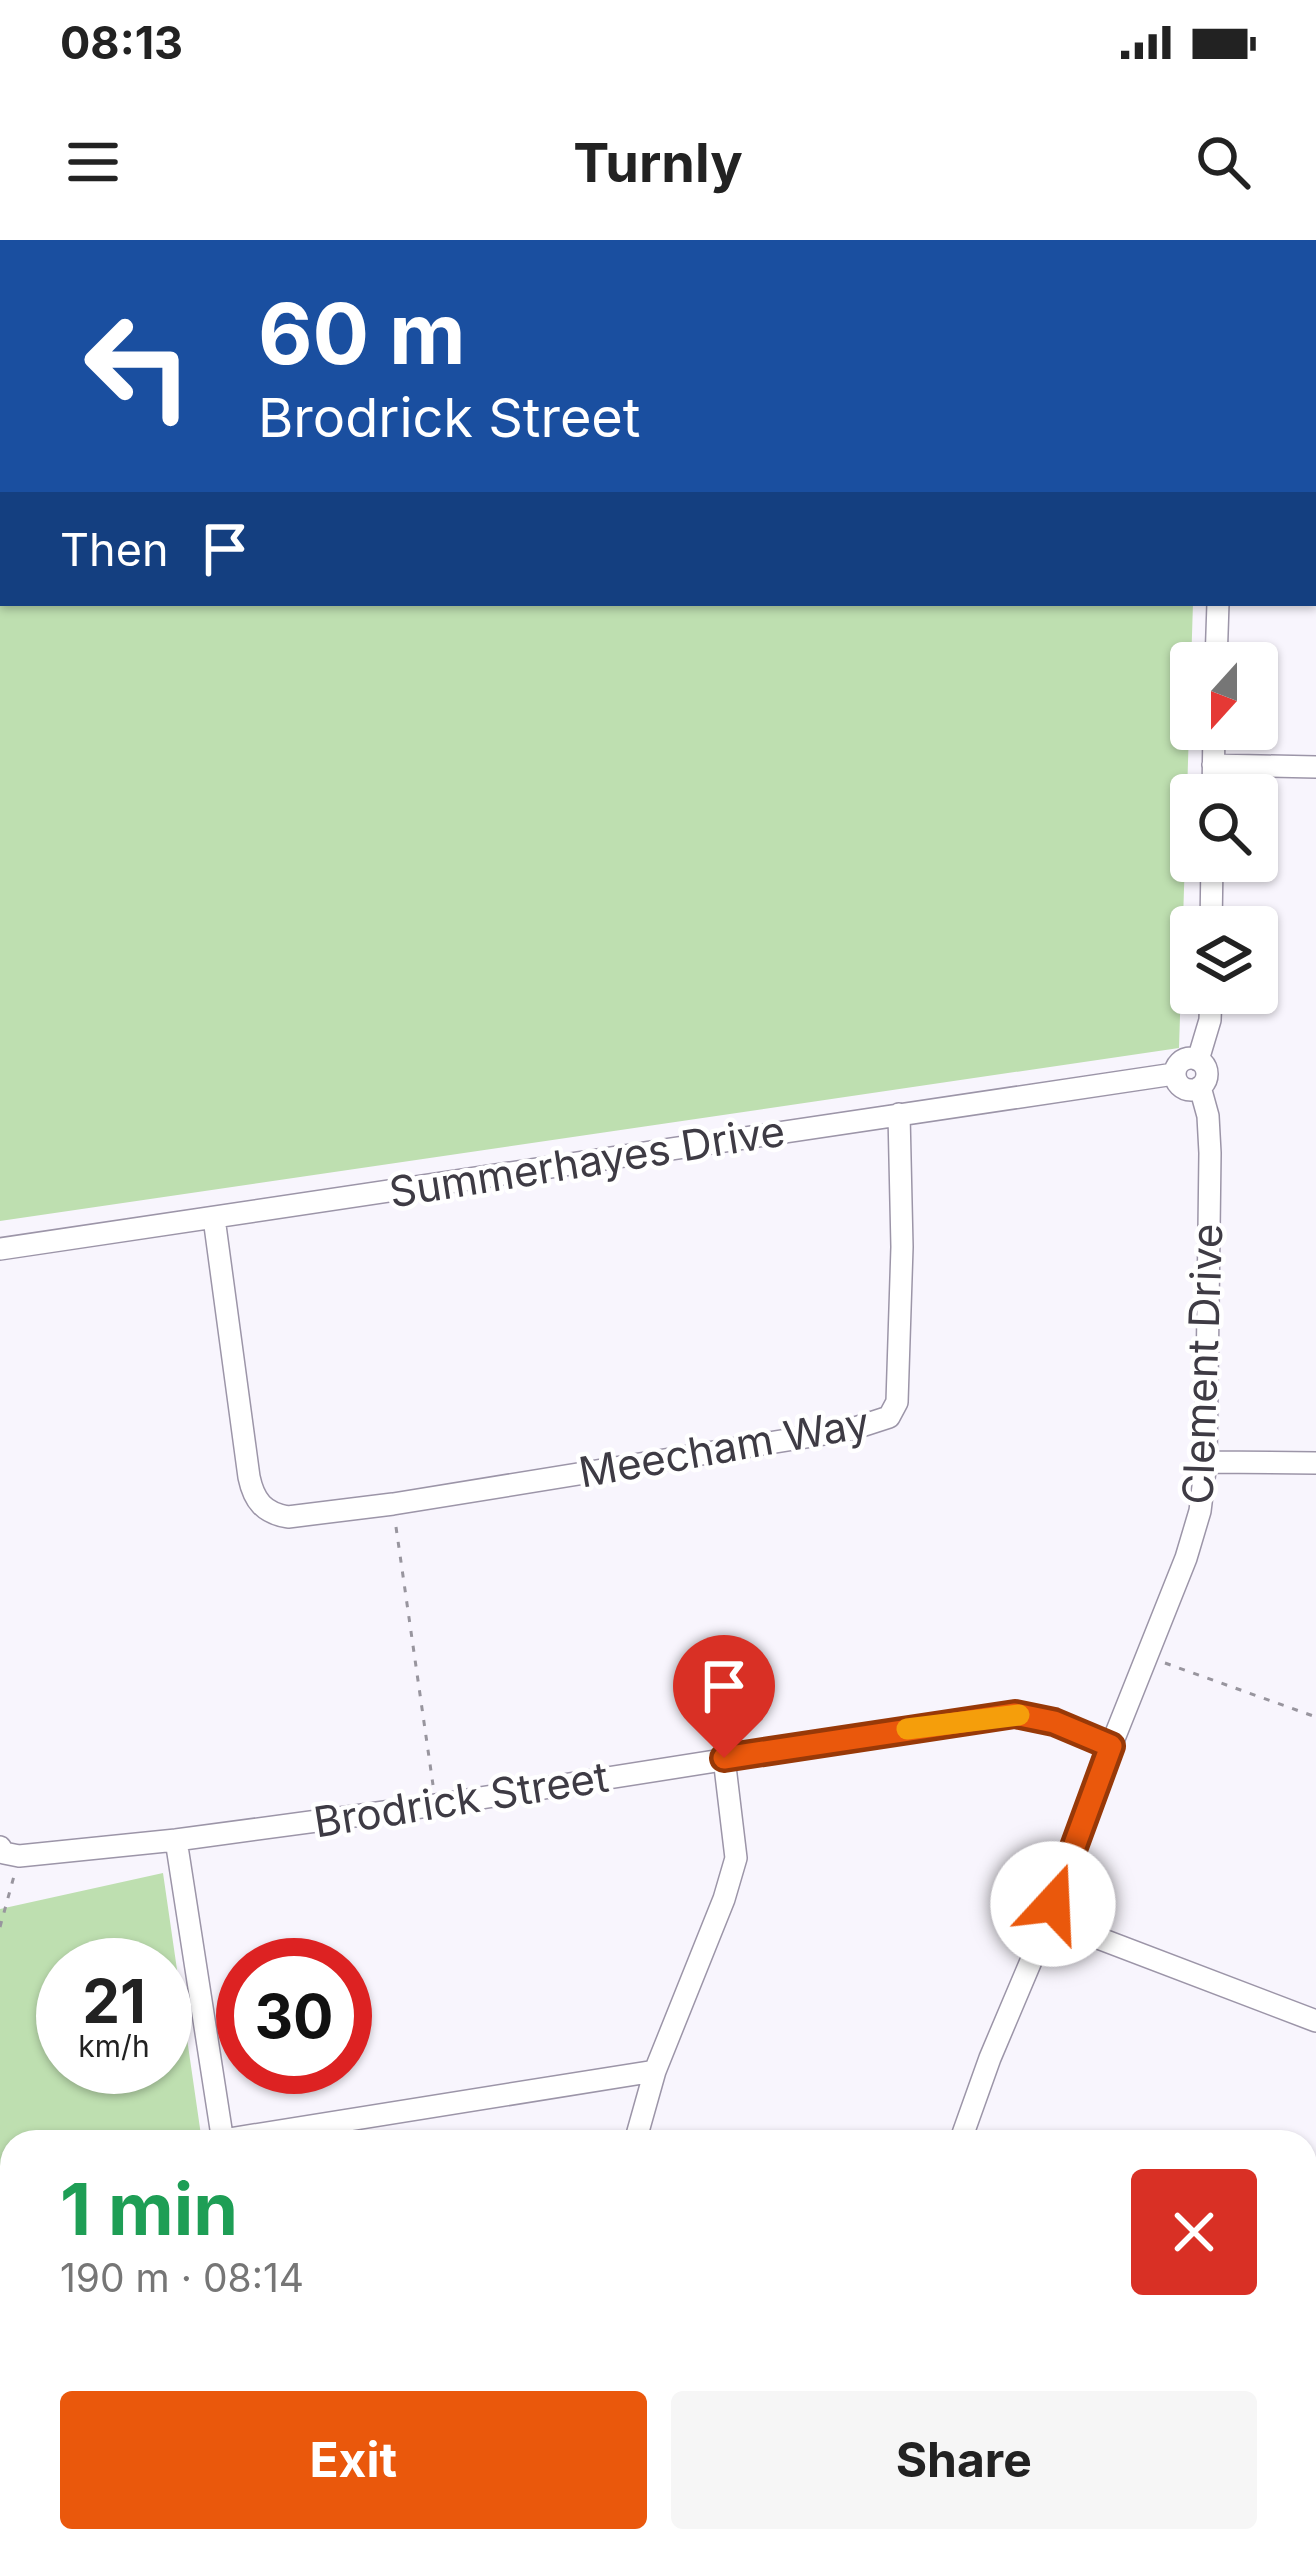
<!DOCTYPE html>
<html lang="en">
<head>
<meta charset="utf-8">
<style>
  :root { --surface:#fff; --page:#f6f6f6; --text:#222; --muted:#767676; --accent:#ea580c }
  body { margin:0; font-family:Inter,sans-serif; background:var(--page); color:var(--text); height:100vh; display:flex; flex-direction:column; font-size:45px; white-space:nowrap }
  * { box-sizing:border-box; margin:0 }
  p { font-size:39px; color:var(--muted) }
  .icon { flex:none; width:66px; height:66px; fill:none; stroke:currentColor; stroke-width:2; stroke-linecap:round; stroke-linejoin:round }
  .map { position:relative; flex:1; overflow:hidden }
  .details { position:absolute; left:0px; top:1890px; width:1317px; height:423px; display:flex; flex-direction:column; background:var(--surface); border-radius:36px 36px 0 0; box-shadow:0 3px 9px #0004 }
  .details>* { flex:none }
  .hud { position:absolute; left:0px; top:0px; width:1317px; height:366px; box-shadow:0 3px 9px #0004; background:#1a4fa0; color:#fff; overflow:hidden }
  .needle { width:78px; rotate:201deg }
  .controls { position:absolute; left:1170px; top:402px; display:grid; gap:24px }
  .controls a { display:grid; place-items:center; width:108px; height:108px; border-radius:12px; background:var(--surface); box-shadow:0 3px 9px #0004; font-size:60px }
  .speed { position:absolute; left:36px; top:1698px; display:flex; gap:24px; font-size:60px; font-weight:700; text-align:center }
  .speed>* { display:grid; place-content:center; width:156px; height:156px; border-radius:50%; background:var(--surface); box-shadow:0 3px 9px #0004; line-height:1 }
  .speed small { font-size:30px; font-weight:400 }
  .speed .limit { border:18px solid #d22; background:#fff; color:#111 }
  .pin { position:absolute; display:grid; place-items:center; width:102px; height:102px; color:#fff; margin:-123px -51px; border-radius:50% 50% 50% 0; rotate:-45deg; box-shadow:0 0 12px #0007 }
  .pin .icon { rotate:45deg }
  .me { position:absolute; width:132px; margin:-66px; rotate:20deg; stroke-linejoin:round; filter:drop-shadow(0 0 9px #0008) }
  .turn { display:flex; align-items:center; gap:42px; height:252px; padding:0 60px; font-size:54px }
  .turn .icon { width:156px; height:156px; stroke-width:2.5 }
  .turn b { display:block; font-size:84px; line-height:102px }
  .then { display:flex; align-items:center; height:114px; padding:0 60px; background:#0003; gap:24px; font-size:45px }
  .round { display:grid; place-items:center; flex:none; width:126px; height:126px; border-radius:12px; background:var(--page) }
  .head { display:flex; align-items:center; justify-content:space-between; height:204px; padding:0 60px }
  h1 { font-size:72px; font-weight:700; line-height:90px; color:#1e9e55 }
  .action { display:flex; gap:24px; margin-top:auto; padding:24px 60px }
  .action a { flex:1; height:138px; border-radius:12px; background:var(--accent); color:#fff; font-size:48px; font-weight:700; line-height:138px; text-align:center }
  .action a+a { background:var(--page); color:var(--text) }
  .status { display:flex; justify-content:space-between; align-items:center; height:84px; padding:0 60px; background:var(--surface); direction:ltr }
  .status svg { height:33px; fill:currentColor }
  header { display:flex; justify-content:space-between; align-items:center; height:156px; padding:0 60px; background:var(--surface); font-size:54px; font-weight:700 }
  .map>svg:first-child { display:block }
  .green { fill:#bedfb0; fill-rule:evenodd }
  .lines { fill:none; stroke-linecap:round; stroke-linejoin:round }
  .street-casing { stroke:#9c95a8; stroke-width:24 }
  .secondary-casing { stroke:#9c95a8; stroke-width:30 }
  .path { stroke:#98959e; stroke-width:3; stroke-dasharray:6 9; stroke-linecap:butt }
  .street { stroke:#fff; stroke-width:21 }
  .secondary { stroke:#fff; stroke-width:27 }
  .route-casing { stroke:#983908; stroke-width:30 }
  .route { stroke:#ea580c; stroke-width:21 }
  .slow { stroke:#f59e0b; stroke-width:21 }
  .labels { text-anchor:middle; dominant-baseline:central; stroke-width:9; stroke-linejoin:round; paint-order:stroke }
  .street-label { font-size:42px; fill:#3e3b44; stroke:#fff }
</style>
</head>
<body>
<div class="status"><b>08:13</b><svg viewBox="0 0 49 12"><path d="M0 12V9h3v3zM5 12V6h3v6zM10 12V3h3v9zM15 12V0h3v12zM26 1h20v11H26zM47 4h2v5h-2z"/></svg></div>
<header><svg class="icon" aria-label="menu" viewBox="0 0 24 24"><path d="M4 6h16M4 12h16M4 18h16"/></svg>Turnly<svg class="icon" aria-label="search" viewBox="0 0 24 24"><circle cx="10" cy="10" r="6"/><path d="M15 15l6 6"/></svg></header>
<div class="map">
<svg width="1316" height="2311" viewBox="0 0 1316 2311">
  <rect width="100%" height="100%" fill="#f8f5fd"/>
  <path class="green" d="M 0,0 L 47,0 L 55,3 L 3,3 L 3,363 L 1193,363 L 1179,808 L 0,981 Z
    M 163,1633 L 202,1902 L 12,1902 L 12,2301 L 149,2301 L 145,2311 L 0,2311 L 0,1669 ZM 165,1725 L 165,1827 L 63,1827 L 63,1725 Z
    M 1316,1961 L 1316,2311 L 968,2311 L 972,2301 L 1305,2301 L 1305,1968 Z"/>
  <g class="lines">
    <g class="street-casing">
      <path id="street" d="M 1216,423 L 1218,363
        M 1213,525 L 1316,527
        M 1213,555 L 1214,489
        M 1211,687 L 1212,621
        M1175 834a16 16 0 1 1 32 0a16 16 0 1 1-32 0Z
        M 1198,820 L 1210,780 L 1211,753
        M 214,978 L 249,1237 C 254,1261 264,1273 288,1277 L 393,1264 L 849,1190 L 889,1177 L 897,1162 L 902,1007 L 899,874
        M 0,1009 L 1174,834
        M 1206,1222 L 1316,1223
        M 176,1600 L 223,1902
        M 0,1607 L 4,1613 L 19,1616 L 176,1600 L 436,1565 L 1015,1474 L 1053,1482 L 1111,1506
        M1032 1680a16 16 0 1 1 32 0a16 16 0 1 1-32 0Z
        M 1053,1664 L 1111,1506 L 1186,1318 L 1200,1271 L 1206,1222 L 1210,913 L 1208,876 L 1200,847
        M 1064,1685 L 1316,1781
        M 223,1900 L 655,1831
        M 635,1902 L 655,1831 L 724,1659 L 736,1618 L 724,1518
        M 960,1902 L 990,1818 L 1042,1695
        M 554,2301 L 581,2311
        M 158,2311 L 162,2301
        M 804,2311 L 808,2301"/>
    </g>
    <g class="secondary-casing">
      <path id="secondary" d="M 162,0 L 170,3
        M 576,3 L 577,0
        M 595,3 L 596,0
        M 1314,216 L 1316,216"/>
    </g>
    <path class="path" d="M 1261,3 L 1261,0
      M 396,1287 L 433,1545
      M 1165,1423 L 1316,1477
      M 0,1687 L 14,1636
      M 1305,1985 L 1316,1978
      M 1305,2244 L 1316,2250
      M 978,2311 L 982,2301
      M 1306,2311 L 1306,2303 L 1316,2281"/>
    <use href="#street" class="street"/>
    <use href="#secondary" class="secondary"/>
  </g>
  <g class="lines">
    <g class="route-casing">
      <path id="route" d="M 724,1518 L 1015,1474 L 1054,1482 L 1111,1506 L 1053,1664"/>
    </g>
    <use href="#route" class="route"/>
    <path class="slow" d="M 907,1489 L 1019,1475"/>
  </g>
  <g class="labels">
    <g class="street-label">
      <text transform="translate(587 921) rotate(-9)">Summerhayes Drive</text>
      <text transform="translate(1202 1124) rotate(-88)">Clement Drive</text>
      <text transform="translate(724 1207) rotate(-10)">Meecham Way</text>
      <text transform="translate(461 1559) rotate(-9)">Brodrick Street</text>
    </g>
  </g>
</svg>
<div class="controls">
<a><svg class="needle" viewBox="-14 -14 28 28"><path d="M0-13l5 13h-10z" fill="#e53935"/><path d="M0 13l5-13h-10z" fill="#767676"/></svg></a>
<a><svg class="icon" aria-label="search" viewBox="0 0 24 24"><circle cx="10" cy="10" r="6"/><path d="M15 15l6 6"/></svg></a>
<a><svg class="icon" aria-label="layers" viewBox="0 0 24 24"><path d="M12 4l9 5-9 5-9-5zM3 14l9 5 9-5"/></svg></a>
</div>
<div class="speed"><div>21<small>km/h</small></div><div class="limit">30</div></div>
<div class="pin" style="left:724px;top:1518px;background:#d93025"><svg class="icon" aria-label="arrive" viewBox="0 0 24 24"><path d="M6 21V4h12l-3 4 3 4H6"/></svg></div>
<svg class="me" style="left:1053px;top:1664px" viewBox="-20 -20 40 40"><circle r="19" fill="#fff"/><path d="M0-13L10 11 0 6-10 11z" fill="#ea580c"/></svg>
<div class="hud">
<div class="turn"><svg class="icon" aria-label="left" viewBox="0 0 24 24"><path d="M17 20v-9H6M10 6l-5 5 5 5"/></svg><div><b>60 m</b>Brodrick Street</div></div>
<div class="then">Then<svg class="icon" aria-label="arrive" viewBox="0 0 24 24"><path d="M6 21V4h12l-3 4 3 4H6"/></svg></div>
</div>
<section class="details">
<div class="head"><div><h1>1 min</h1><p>190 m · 08:14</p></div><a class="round" style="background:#d93025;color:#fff"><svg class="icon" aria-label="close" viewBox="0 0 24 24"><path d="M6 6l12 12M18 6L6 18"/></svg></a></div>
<div class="action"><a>Exit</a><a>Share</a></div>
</section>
</div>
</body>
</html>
